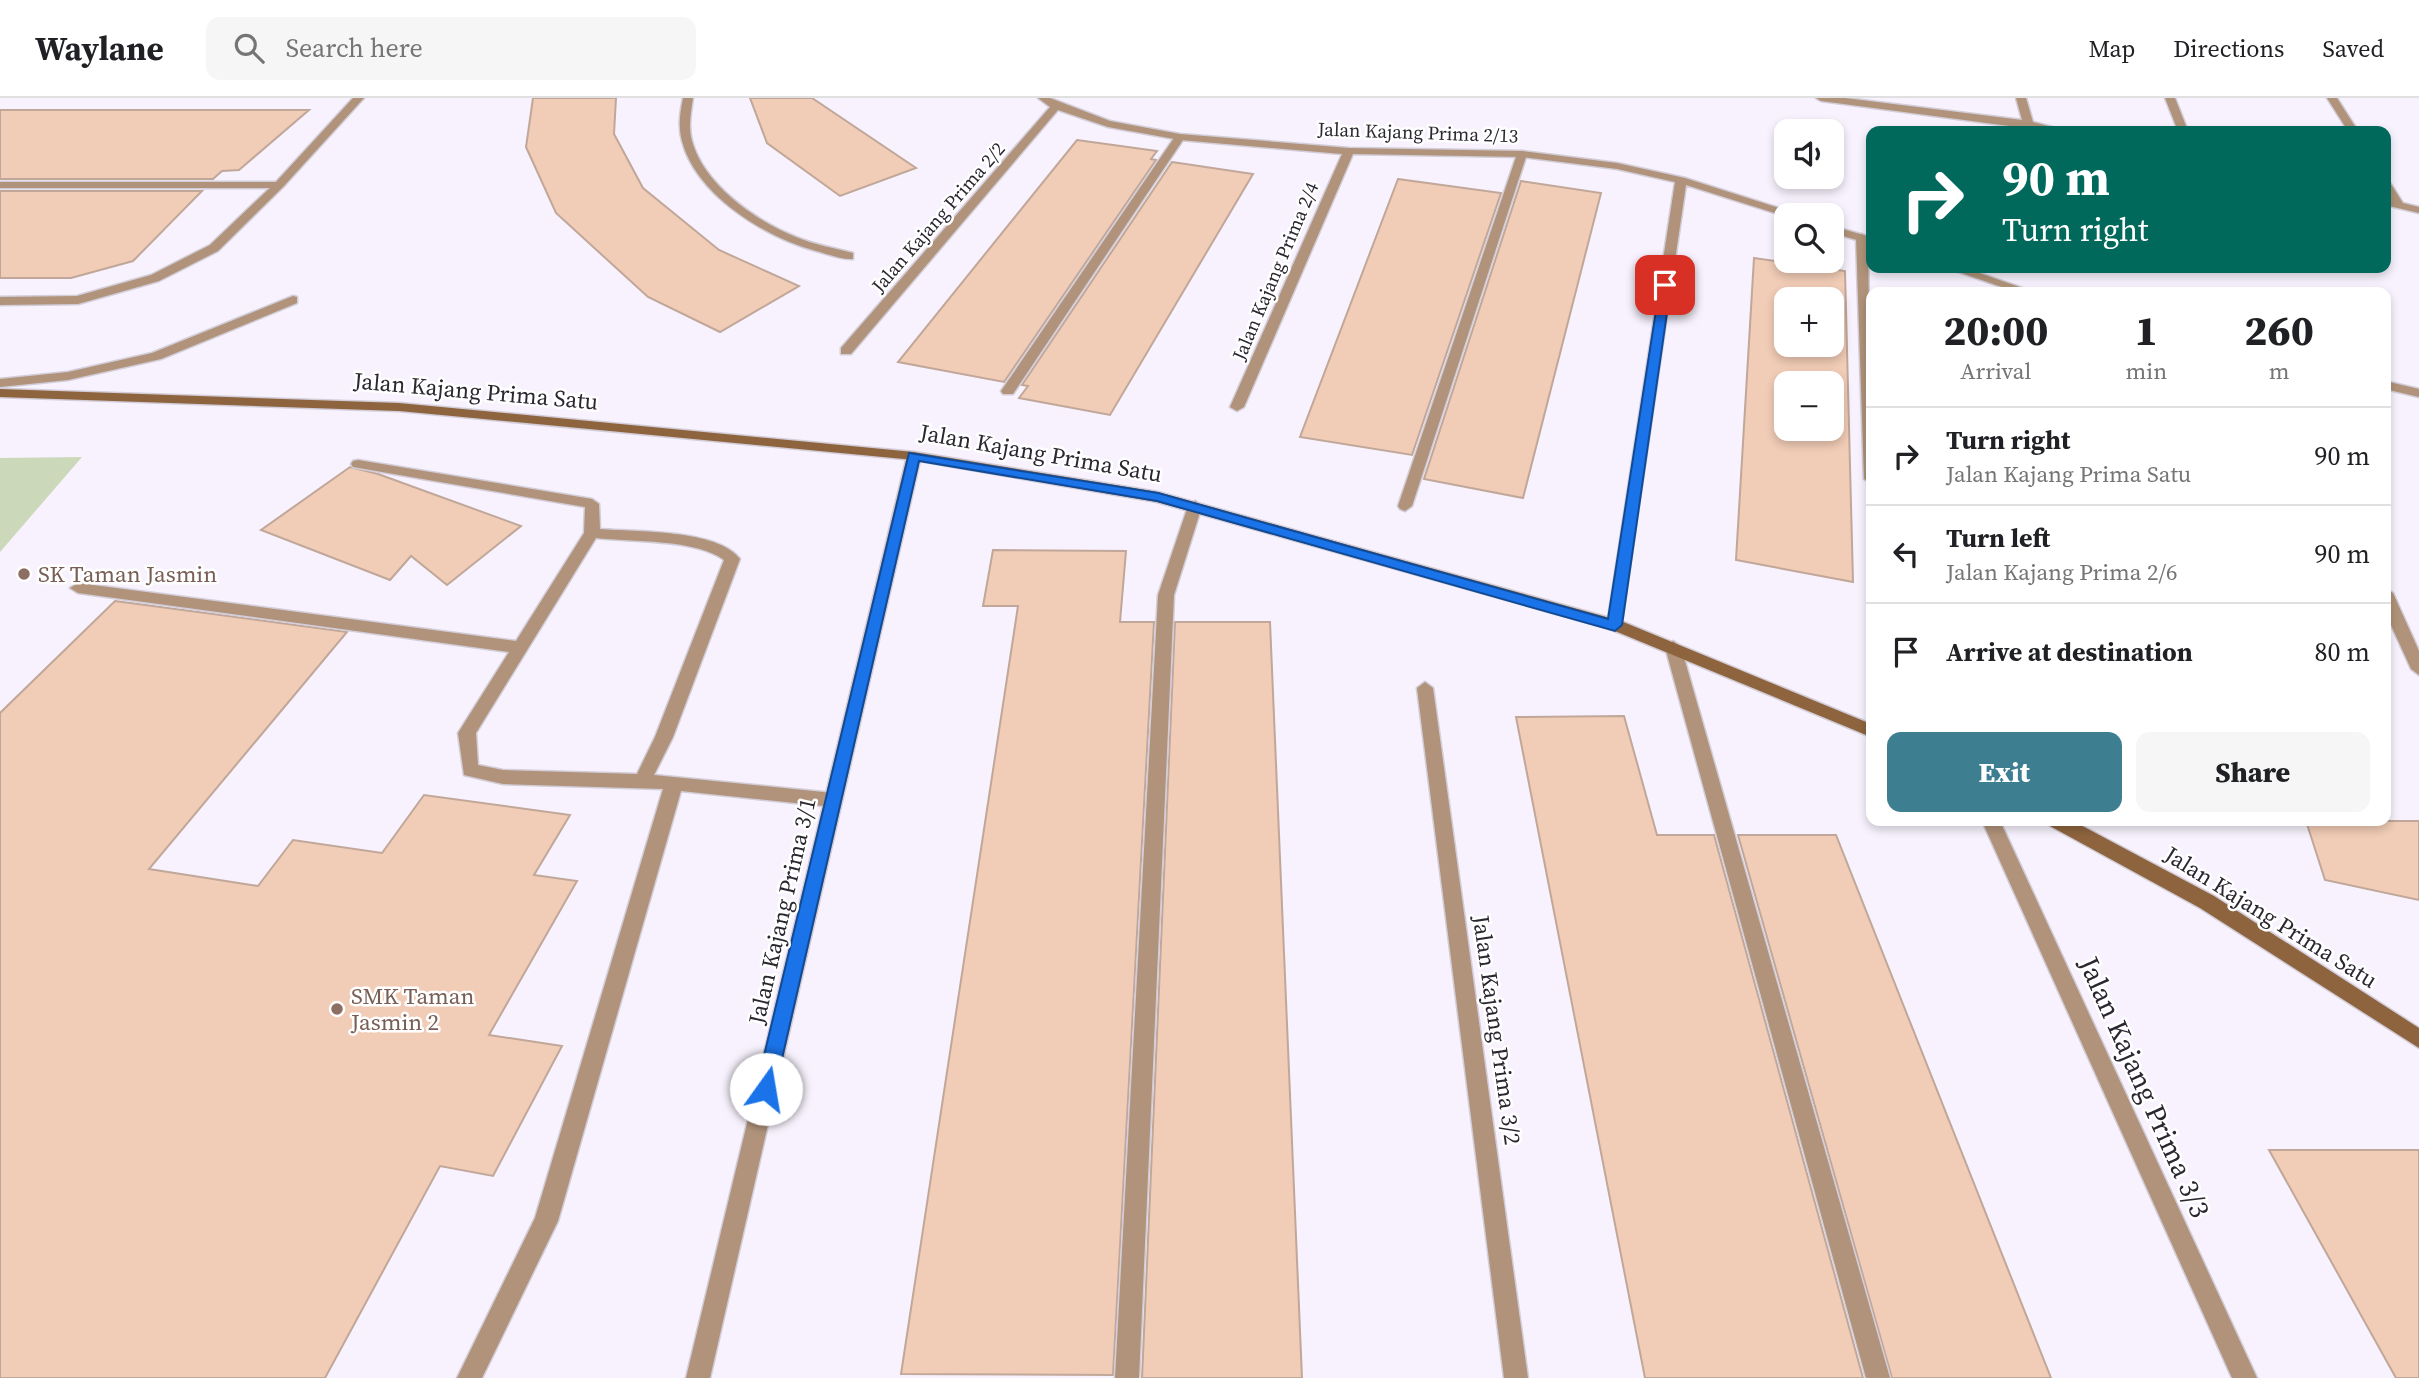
<!DOCTYPE html>
<html lang="en">
<head>
<meta charset="utf-8">
<style>
  :root { --surface:#fff; --page:#f6f6f6; --text:#202124; --muted:#757577; --line:#e0e0e0; --accent:#3d7f91 }
  body { margin:0; font-family:"Source Serif 4",serif; background:var(--page); color:var(--text); height:100vh; display:flex; flex-direction:column; font-size:26px; white-space:nowrap }
  * { box-sizing:border-box; margin:0 }
  p { font-size:23px; color:var(--muted) }
  .icon { flex:none; width:38px; height:38px; fill:none; stroke:currentColor; stroke-width:2; stroke-linecap:round; stroke-linejoin:round }
  .map { position:relative; flex:1; overflow:hidden }
  .details { position:absolute; left:1866px; top:189px; width:525px; height:539px; display:flex; flex-direction:column; background:var(--surface); border-radius:14px; box-shadow:0 4px 10px #0003 }
  .details>* { flex:none }
  .hud { position:absolute; left:1866px; top:28px; width:525px; height:147px; border-radius:14px; box-shadow:0 4px 10px #0003; background:#00695c; color:#fff; overflow:hidden }
  .controls { position:absolute; left:1774px; top:21px; display:grid; gap:14px }
  .controls a { display:grid; place-items:center; width:70px; height:70px; border-radius:14px; background:var(--surface); box-shadow:0 4px 10px #0003; font-size:35px }
  .pin { position:absolute; display:grid; place-items:center; width:60px; height:60px; color:#fff; margin:-30px; border-radius:14px; box-shadow:0 4px 10px #0006 }
  .me { position:absolute; width:77px; margin:-38px; rotate:13deg; stroke-linejoin:round; filter:drop-shadow(0 0 5px #0008) }
  .turn { display:flex; align-items:center; gap:24px; height:147px; padding:0 21px; font-size:32px }
  .turn .icon { width:91px; height:91px; stroke-width:2.5 }
  .turn b { display:block; font-size:49px; line-height:60px }
  .eta { display:flex; justify-content:space-evenly; align-items:center; height:119px; text-align:center }
  .eta b { font-size:42px; font-weight:800; line-height:49px }
  .button { display:flex; gap:14px; margin-top:auto; padding:14px 21px }
  .button a { flex:1; height:80px; border-radius:14px; background:var(--accent); color:#fff; font-size:28px; font-weight:800; line-height:80px; text-align:center }
  .button a+a { background:var(--page); color:var(--text) }
  ul { padding:0; list-style:none }
  li { display:flex; align-items:center; gap:21px; height:98px; padding:0 21px; border-top:2px solid var(--line) }
  li div { flex:1 }
  li b { display:block; font-size:26px }
  li em { font-style:normal }
  header { display:flex; align-items:center; gap:42px; box-sizing:border-box; height:98px; padding:0 35px; background:var(--surface); border-bottom:2px solid var(--line) }
  header strong { font-size:33px }
  nav { display:flex; gap:38px; margin-inline-start:auto; font-size:24px }
  .search { width:490px; height:63px; background:var(--page); display:flex; align-items:center; gap:18px; box-sizing:border-box; padding:0 24px; border-radius:14px; color:var(--muted); font-size:26px }
  .map>svg:first-child { display:block }
  .green { fill:#cbd9ba }
  .building { fill:#f1ccb6; stroke:#c0a799; stroke-width:2; fill-rule:evenodd }
  .lines { fill:none; stroke-linecap:round; stroke-linejoin:round }
  .lane-casing { stroke:#d2cdd8; stroke-width:3 }
  .street-casing { stroke:#d2cdd8; stroke-width:3 }
  .secondary-casing { stroke:#d2cdd8; stroke-width:3 }
  .lane { fill:#b0937a; fill-rule:evenodd }
  .street { fill:#b0937a; fill-rule:evenodd }
  .secondary { fill:#8e643e; fill-rule:evenodd }
  .route { fill:#1a73e8; stroke:#114b97; stroke-width:2 }
  .education-dot { fill:#8d6e63; stroke:#fff; stroke-width:2.5 }
  .labels { text-anchor:middle; dominant-baseline:central; stroke-width:5; stroke-linejoin:round; paint-order:stroke }
  .far-street-label { font-size:19px; fill:#2b2730; stroke:#fff }
  .street-label { font-size:23px; fill:#2b2730; stroke:#fff }
  .education-label { font-size:23px; fill:#785e54; stroke:#fff; text-anchor:start }
  .near-street-label { font-size:28px; fill:#2b2730; stroke:#fff }
</style>
</head>
<body>
<header>
<strong>Waylane</strong>
<div class="search"><svg class="icon" aria-label="search" viewBox="0 0 24 24"><circle cx="10" cy="10" r="6"/><path d="M15 15l6 6"/></svg>Search here</div>
<nav><a>Map</a><a>Directions</a><a>Saved</a></nav>
</header>
<div class="map">
<svg width="2419" height="1280" viewBox="0 0 2419 1280">
  <rect width="100%" height="100%" fill="#f7f2fd"/>
  <path class="green" d="M 82,359 L 0,454 L 0,360 Z"/>
  <path class="building" d="M 533,0 L 616,0 L 614,36 L 643,90 L 719,152 L 799,188 L 720,234 L 648,199 L 556,115 L 526,49 Z
    M 750,0 L 812,0 L 916,70 L 840,98 L 767,45 Z
    M 0,12 L 309,12 L 239,72 L 222,73 L 213,81 L 0,81 Z
    M 1077,42 L 1157,53 L 1151,61 L 1156,62 L 1004,284 L 898,264 Z
    M 1172,64 L 1253,76 L 1110,317 L 1019,300 L 1028,288 L 1022,287 Z
    M 1398,81 L 1501,95 L 1412,357 L 1300,339 Z
    M 1521,83 L 1601,95 L 1523,400 L 1424,381 Z
    M 0,93 L 202,93 L 133,163 L 71,180 L 0,180 Z
    M 1754,160 L 1845,173 L 1853,484 L 1736,462 ZM 1787,201 L 1832,201 L 1832,247 L 1787,247 ZM 1787,285 L 1832,285 L 1832,331 L 1787,331 Z
    M 350,369 L 378,376 L 521,428 L 447,487 L 411,458 L 390,482 L 261,432 Z
    M 993,452 L 1126,453 L 1120,524 L 1154,524 L 1113,1277 L 901,1276 L 1018,508 L 983,508 Z
    M 115,503 L 347,534 L 149,771 L 258,788 L 293,742 L 382,755 L 424,697 L 570,717 L 534,777 L 577,783 L 489,937 L 562,948 L 493,1078 L 440,1068 L 325,1280 L 0,1280 L 0,615 Z
    M 1175,524 L 1270,524 L 1302,1280 L 1142,1280 Z
    M 1624,618 L 1657,737 L 1714,737 L 1863,1280 L 1645,1280 L 1516,619 Z
    M 2306,723 L 2419,723 L 2419,802 L 2325,782 Z
    M 1738,737 L 1836,737 L 2051,1280 L 1892,1280 Z
    M 2269,1052 L 2419,1052 L 2419,1280 L 2396,1280 Z"/>
  <g class="lines">
    <g class="lane-casing">
      <path id="lane" d="M 2165,0 L 2175,0 L 2188,33 L 2178,33 Z
        M 1176,37 L 1185,39 L 1013,296 L 1003,296 L 1001,293 Z
        M 1522,53 L 1527,56 L 1412,408 L 1405,413 L 1400,411 L 1398,408 L 1517,56 Z
        M 0,84 L 279,84 L 285,87 L 279,90 L 0,90 Z
        M 1862,136 L 1868,140 L 1871,385 L 1864,381 L 1856,140 Z
        M 293,198 L 297,199 L 297,205 L 161,261 L 68,282 L 0,289 L 0,281 L 68,274 L 152,255 Z
        M 358,362 L 592,401 L 599,406 L 600,431 C 635,434 718,431 740,461 L 673,639 L 654,677 L 833,695 L 839,697 L 842,702 L 839,707 L 833,709 L 681,693 L 558,1123 L 482,1280 L 457,1280 L 535,1120 L 663,691 L 503,686 L 464,677 L 458,635 L 509,554 L 78,495 L 70,490 L 78,485 L 516,543 L 584,435 L 585,409 L 353,369 L 351,366 L 353,363 ZM 596,440 C 632,444 696,441 724,462 L 655,639 L 637,676 L 503,672 L 478,667 L 476,635 Z
        M 1195,403 L 1202,408 L 1174,497 L 1139,1280 L 1115,1280 L 1158,497 L 1188,408 Z
        M 2385,490 L 2393,495 L 2419,553 L 2419,577 L 2411,571 L 2385,514 Z
        M 1673,543 L 1681,549 L 1890,1280 L 1866,1280 L 1665,549 Z"/>
    </g>
    <g class="street-casing">
      <path id="street" d="M 353,0 L 364,0 L 283,89 L 218,153 L 159,183 L 78,206 L 0,207 L 0,199 L 77,198 L 151,177 L 210,147 L 275,85 Z
        M 683,0 L 693,0 C 691,15 688,28 692,43 C 704,87 756,123 796,139 C 815,147 834,150 853,155 L 853,161 C 842,162 828,156 816,153 C 766,140 696,97 682,43 C 678,28 680,15 683,0 Z
        M 1038,0 L 1050,0 L 1110,23 L 1180,36 L 1349,50 L 1522,53 L 1617,65 L 1685,80 L 1795,115 L 1797,117 L 1787,119 L 1686,87 L 1621,531 L 1609,531 L 1607,527 L 1675,84 L 1617,71 L 1522,59 L 1353,56 L 1244,309 L 1237,313 L 1230,309 L 1342,56 L 1180,42 L 1108,29 L 1058,12 L 851,256 L 841,256 L 841,250 L 1050,9 Z
        M 1816,0 L 1845,0 L 2022,22 L 2016,0 L 2026,0 L 2033,24 L 2067,33 L 2048,33 L 1821,3 Z
        M 2327,0 L 2337,0 L 2358,33 L 2348,33 Z
        M 2385,82 L 2389,83 L 2403,105 L 2419,109 L 2419,115 L 2385,107 L 2385,101 L 2390,102 L 2385,94 Z
        M 1832,128 L 1871,139 L 1871,146 L 1832,135 Z
        M 1947,170 L 1965,170 L 2034,194 L 2016,194 Z
        M 2385,283 L 2419,291 L 2419,299 L 2385,291 Z
        M 914,354 L 921,358 L 710,1280 L 686,1280 L 907,358 Z
        M 1425,584 L 1433,590 L 1528,1280 L 1504,1280 L 1417,590 Z
        M 1982,723 L 2000,723 L 2257,1280 L 2232,1280 Z"/>
    </g>
    <g class="secondary-casing">
      <path id="secondary" d="M 0,291 L 399,305 L 914,354 L 1158,394 L 1621,523 L 1871,626 L 1871,639 L 1610,531 L 1157,404 L 914,362 L 399,313 L 0,299 Z
        M 2048,723 L 2073,723 L 2214,798 L 2419,930 L 2419,950 L 2200,810 L 2050,728 Z"/>
    </g>
    <use href="#lane" class="lane"/>
    <use href="#street" class="street"/>
    <use href="#secondary" class="secondary"/>
  </g>
  <path class="route" d="M 1665,183 L 1671,187 L 1622,527 L 1615,533 L 1157,403 L 919,363 L 775,991 L 773,997 L 766,1000 L 759,997 L 756,991 L 909,355 L 1158,395 L 1608,521 L 1660,187 Z"/>
  <g class="education-dot">
    <circle cx="24" cy="476" r="7"/>
    <circle cx="337" cy="911" r="7"/>
  </g>
  <g class="labels">
    <g class="far-street-label">
      <text transform="translate(1418 34) rotate(2)">Jalan Kajang Prima 2/13</text>
      <text transform="translate(938 119) rotate(-49)">Jalan Kajang Prima 2/2</text>
      <text transform="translate(1275 173) rotate(-67)">Jalan Kajang Prima 2/4</text>
    </g>
    <g class="street-label">
      <text transform="translate(476 293) rotate(5)">Jalan Kajang Prima Satu</text>
      <text transform="translate(1041 355) rotate(10)">Jalan Kajang Prima Satu</text>
      <text transform="translate(782 813) rotate(-77)">Jalan Kajang Prima 3/1</text>
      <text transform="translate(2271 819) rotate(32)">Jalan Kajang Prima Satu</text>
      <text transform="translate(1497 932) rotate(82)">Jalan Kajang Prima 3/2</text>
    </g>
    <g class="education-label">
      <text x="38" y="476">SK Taman Jasmin</text>
      <text x="351" y="898">SMK Taman<tspan x="351" dy="26">Jasmin 2</tspan></text>
    </g>
    <g class="near-street-label">
      <text transform="translate(2145 989) rotate(66)">Jalan Kajang Prima 3/3</text>
    </g>
  </g>
</svg>
<div class="controls">
<a><svg class="icon" aria-label="sound" viewBox="0 0 24 24"><path d="M4 9h4l5-4v14l-5-4H4zM17 9q2 3 0 6"/></svg></a>
<a><svg class="icon" aria-label="search" viewBox="0 0 24 24"><circle cx="10" cy="10" r="6"/><path d="M15 15l6 6"/></svg></a>
<a>+</a>
<a>−</a>
</div>
<div class="pin" style="left:1665px;top:187px;background:#d93025"><svg class="icon" aria-label="arrive" viewBox="0 0 24 24"><path d="M6 21V4h12l-3 4 3 4H6"/></svg></div>
<svg class="me" style="left:766px;top:991px" viewBox="-20 -20 40 40"><circle r="19" fill="#fff"/><path d="M0-13L10 11 0 6-10 11z" fill="#1a73e8"/></svg>
<div class="hud">
<div class="turn"><svg class="icon" aria-label="right" viewBox="0 0 24 24"><path d="M7 20v-9h11M14 6l5 5-5 5"/></svg><div><b>90 m</b>Turn right</div></div>
</div>
<section class="details">
<div class="eta">
<div><b>20:00</b><p>Arrival</p></div>
<div><b>1</b><p>min</p></div>
<div><b>260</b><p>m</p></div>
</div>
<ul>
<li><svg class="icon" aria-label="right" viewBox="0 0 24 24"><path d="M7 20v-9h11M14 6l5 5-5 5"/></svg><div><b>Turn right</b><p>Jalan Kajang Prima Satu</p></div><em>90 m</em></li>
<li><svg class="icon" aria-label="left" viewBox="0 0 24 24"><path d="M17 20v-9H6M10 6l-5 5 5 5"/></svg><div><b>Turn left</b><p>Jalan Kajang Prima 2/6</p></div><em>90 m</em></li>
<li><svg class="icon" aria-label="arrive" viewBox="0 0 24 24"><path d="M6 21V4h12l-3 4 3 4H6"/></svg><div><b>Arrive at destination</b></div><em>80 m</em></li>
</ul>
<div class="button"><a>Exit</a><a>Share</a></div>
</section>
</div>
</body>
</html>
